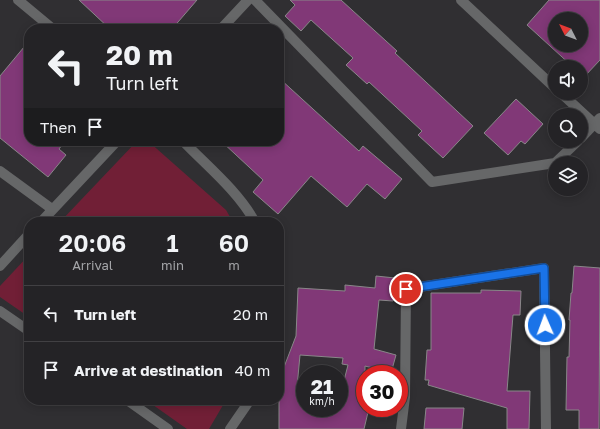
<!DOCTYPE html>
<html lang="en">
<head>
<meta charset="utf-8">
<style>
  :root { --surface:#242326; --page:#2c2b2e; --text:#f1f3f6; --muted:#a3a4a7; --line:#414043 }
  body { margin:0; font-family:"Golos Text",sans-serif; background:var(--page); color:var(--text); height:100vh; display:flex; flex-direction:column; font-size:15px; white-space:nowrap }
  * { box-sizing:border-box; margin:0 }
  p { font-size:13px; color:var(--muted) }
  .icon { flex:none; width:22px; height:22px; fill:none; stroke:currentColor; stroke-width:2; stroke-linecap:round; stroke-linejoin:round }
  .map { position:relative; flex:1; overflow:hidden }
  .panel { position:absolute; left:24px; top:217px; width:260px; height:188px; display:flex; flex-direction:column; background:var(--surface); border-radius:16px; box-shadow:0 2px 10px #0003,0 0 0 1px var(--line) }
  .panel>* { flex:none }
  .top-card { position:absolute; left:24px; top:24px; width:260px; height:122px; border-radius:16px; box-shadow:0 2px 10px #0003,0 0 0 1px var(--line); background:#242326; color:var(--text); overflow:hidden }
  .needle { width:26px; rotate:312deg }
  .buttons { position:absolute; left:548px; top:12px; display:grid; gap:8px }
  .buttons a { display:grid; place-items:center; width:40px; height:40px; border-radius:50%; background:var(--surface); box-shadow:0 2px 10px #0003,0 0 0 1px var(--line); font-size:20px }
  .speed { position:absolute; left:296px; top:365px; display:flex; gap:8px; font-size:20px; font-weight:700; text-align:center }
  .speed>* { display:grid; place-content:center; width:52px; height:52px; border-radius:50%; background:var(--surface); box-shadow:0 2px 10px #0003,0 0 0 1px var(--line); line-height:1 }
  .speed small { font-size:10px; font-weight:400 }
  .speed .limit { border:6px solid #d22; background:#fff; color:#111 }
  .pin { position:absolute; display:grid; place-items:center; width:34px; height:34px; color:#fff; margin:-17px; border:2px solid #fff; border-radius:50%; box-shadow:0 1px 4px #0007 }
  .me { position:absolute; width:44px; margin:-22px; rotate:358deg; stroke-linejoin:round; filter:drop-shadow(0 0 3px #0008) }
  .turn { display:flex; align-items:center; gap:14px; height:84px; padding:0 16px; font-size:18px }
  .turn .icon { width:52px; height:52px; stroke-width:2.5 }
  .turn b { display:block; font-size:28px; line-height:34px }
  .then { display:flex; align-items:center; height:38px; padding:0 16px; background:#0003; gap:8px; font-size:15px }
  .eta { display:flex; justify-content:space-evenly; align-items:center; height:68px; text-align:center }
  .eta b { font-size:24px; font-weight:600; line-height:28px }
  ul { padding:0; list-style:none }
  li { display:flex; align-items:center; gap:12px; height:56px; padding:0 16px; border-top:1px solid var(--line) }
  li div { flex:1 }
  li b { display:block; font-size:15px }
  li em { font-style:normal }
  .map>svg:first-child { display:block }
  .green { fill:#711f36 }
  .building { fill:#813877; stroke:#898789; fill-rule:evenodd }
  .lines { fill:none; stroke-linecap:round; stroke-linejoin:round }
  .minor { stroke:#666768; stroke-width:10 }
  .route-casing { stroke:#114b97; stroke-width:10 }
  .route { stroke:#1a73e8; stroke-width:7 }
</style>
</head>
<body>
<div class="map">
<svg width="600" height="429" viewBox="0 0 600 429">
  <rect width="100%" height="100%" fill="#302f32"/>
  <path class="green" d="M 137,141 L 148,141 L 226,210 L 233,222 L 60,222 Z
    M 29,255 L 29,317 L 0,297 L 0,286 Z
    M 146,400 L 226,400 L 209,429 L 187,429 Z"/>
  <path class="building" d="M 79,0 L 197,0 L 172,29 L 110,29 Z
    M 290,0 L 341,0 L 397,51 L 395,53 L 473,126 L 443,158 L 418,135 L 422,131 L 369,82 L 367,84 L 346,65 L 353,58 L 311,20 L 301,31 L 285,16 L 295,5 Z
    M 549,0 L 600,0 L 600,60 L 584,77 L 581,74 L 581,67 L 573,67 L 527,25 ZM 555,19 L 581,19 L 581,45 L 555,45 Z
    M 29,41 L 29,141 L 65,141 L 59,149 L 66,155 L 48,177 L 0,138 L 0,76 Z
    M 279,78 L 359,151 L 363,146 L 402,179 L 385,199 L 367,184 L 347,207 L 311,176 L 278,214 L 253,192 L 263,180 L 221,141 L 279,141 Z
    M 516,99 L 543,124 L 525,144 L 521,141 L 508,155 L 484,133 Z
    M 574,266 L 600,268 L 599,429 L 579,429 L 579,410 L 566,410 L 567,357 L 569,357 L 570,320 L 569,320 L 571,293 L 572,293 Z
    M 376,276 L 395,278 L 393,301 L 379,300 L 374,349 L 396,355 L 391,373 L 365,366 L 365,408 L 369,408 L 364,429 L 279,429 L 279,380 L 296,336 L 298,288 L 345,291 L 345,285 L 375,288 ZM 300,355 L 343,358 L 342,364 L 348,365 L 339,400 L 339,408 L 305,408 L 305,390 L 297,387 Z
    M 481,290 L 521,291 L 520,315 L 513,315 L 507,391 L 530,391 L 529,429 L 507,429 L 507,408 L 428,385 L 429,380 L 425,380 L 427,350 L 431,350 L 431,293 L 481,293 Z
    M 426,408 L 464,408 L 462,429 L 424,429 Z"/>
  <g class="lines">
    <path class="minor" d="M 18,0 L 53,29
      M 255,0 L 432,182 L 555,163
      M 461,0 L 555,88
      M 221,29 L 248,0
      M 561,93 L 600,129
      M 581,138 L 600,118
      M 183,141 C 207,166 238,191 255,222
      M 555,163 L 578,141
      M 0,171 L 52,209
      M 41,222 L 117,141
      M 0,266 L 29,234
      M 0,311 L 29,331
      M 127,400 L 168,429
      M 230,429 L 250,400
      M 401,429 L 405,397 L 406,289 L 544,268 L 546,429"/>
  </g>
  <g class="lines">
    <g class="route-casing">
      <path id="route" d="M 406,289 L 544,268 L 545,325"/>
    </g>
    <use href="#route" class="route"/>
  </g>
</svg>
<div class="buttons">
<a><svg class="needle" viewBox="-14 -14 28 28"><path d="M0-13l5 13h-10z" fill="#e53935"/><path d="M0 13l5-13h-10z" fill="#a3a4a7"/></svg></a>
<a><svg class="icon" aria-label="sound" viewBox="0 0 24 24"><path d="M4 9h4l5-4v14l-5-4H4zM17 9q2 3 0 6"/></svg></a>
<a><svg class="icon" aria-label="search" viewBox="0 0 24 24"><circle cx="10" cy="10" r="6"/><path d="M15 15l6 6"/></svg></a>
<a><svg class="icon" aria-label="layers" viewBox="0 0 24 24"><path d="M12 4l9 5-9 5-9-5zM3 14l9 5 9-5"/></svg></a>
</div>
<div class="speed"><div>21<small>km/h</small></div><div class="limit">30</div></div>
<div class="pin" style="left:406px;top:289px;background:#d93025"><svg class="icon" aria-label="arrive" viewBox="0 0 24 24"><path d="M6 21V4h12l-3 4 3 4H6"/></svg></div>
<svg class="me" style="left:545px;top:325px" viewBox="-20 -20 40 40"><circle r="17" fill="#1a73e8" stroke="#fff" stroke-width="3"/><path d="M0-11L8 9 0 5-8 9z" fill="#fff"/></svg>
<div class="top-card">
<div class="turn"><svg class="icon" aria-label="left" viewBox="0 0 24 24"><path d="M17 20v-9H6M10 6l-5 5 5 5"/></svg><div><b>20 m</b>Turn left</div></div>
<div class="then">Then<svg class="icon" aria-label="arrive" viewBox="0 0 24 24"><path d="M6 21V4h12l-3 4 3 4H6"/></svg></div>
</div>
<section class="panel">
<div class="eta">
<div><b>20:06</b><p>Arrival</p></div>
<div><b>1</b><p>min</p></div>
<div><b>60</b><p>m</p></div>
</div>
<ul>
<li><svg class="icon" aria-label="left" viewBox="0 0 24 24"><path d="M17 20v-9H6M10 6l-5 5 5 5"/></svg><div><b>Turn left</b></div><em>20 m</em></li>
<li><svg class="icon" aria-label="arrive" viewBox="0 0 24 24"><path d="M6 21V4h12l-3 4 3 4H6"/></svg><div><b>Arrive at destination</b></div><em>40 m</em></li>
</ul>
</section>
</div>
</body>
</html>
